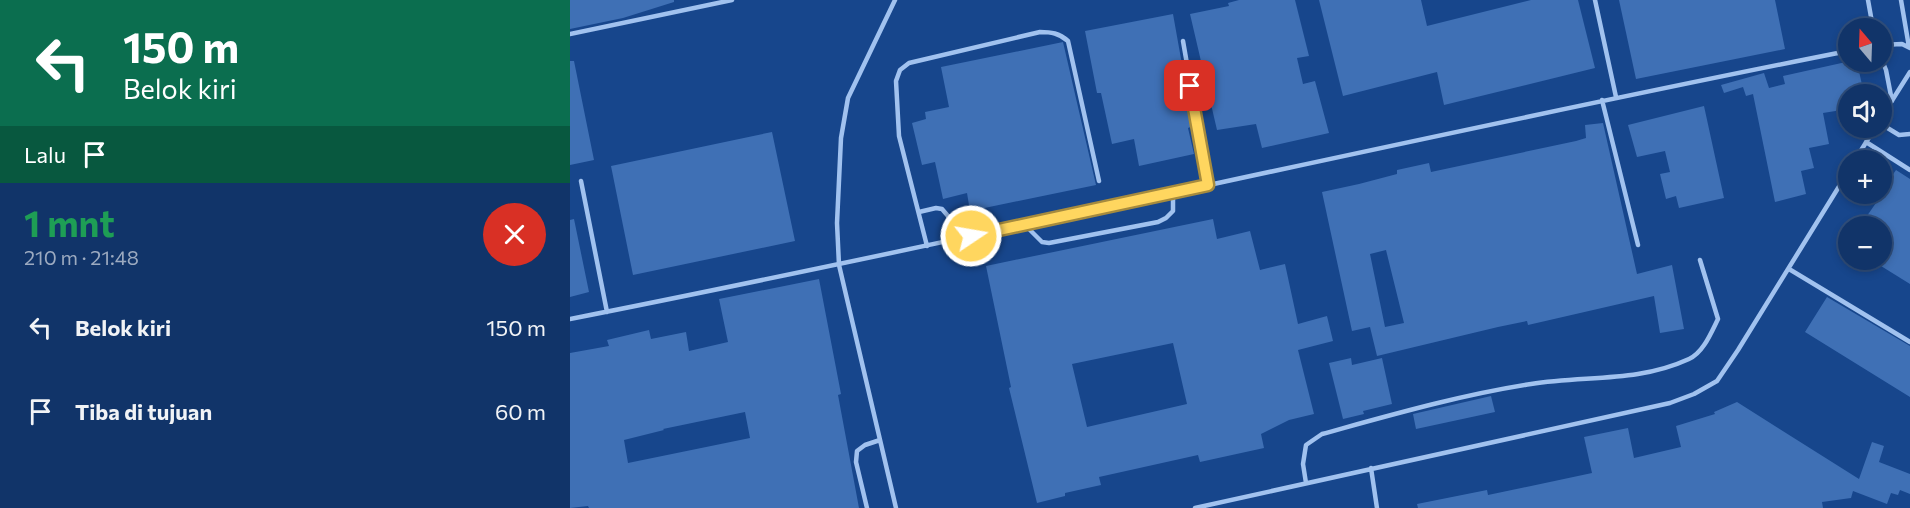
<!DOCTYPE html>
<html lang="id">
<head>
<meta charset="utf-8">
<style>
  :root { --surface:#113469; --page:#1e3f71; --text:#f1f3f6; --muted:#9caac0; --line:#304f7d }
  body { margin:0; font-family:Commissioner,sans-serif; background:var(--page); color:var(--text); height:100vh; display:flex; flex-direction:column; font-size:22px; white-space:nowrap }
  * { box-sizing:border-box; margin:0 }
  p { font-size:20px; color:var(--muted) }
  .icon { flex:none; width:33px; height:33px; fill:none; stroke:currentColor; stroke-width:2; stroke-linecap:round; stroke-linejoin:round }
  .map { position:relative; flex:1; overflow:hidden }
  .drawer { display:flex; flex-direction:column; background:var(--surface); width:570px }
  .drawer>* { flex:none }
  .guide { background:#0b6e4f; color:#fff; overflow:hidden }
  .needle { width:39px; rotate:341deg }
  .buttons { position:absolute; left:1268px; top:18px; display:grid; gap:12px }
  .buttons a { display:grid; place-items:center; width:54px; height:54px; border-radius:50%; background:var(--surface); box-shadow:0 3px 9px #0003,0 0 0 2px var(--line); font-size:30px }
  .pin { position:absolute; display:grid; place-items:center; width:51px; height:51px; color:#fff; margin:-26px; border-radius:12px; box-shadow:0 3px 9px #0006 }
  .me { position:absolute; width:66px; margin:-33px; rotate:78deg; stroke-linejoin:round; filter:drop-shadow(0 0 4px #0008) }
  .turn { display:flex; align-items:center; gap:21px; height:126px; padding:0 24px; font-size:27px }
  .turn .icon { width:78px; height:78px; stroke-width:2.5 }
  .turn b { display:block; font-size:42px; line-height:51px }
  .then { display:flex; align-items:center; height:57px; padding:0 24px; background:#0003; gap:12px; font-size:22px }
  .round { display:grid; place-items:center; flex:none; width:63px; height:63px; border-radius:32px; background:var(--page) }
  .summary { display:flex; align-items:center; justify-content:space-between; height:102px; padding:0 24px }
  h1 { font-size:36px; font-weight:700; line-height:45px; color:#1e9e55 }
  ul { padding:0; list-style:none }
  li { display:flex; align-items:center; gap:18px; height:84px; padding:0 24px }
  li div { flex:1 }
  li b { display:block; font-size:22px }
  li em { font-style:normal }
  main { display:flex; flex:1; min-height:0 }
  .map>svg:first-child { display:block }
  .building { fill:#3f70b5; fill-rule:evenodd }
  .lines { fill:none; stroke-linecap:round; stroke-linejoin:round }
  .lane { stroke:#a1c2ef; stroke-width:4.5 }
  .route-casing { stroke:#a68b3e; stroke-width:15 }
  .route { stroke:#ffd65f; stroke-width:10 }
</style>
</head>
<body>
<main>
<section class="drawer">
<div class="guide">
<div class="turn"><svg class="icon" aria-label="left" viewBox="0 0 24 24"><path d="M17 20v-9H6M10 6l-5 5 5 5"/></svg><div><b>150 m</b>Belok kiri</div></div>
<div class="then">Lalu<svg class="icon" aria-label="arrive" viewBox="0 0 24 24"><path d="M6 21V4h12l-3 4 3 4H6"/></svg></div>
</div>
<div class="summary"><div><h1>1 mnt</h1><p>210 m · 21:48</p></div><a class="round" style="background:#d93025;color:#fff"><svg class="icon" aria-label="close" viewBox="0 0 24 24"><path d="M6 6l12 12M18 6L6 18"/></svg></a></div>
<ul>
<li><svg class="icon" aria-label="left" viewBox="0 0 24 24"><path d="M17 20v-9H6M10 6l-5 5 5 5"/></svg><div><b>Belok kiri</b></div><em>150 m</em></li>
<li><svg class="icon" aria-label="arrive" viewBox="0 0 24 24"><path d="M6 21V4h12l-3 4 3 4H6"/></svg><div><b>Tiba di tujuan</b></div><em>60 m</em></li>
</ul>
</section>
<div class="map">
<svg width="1340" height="508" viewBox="0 0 1340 508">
  <rect width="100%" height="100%" fill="#17468c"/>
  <path class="building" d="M 0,0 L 104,0 L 104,2 L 53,18 L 0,29 Z
    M 669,0 L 725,0 L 739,56 L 727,58 L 733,84 L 745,81 L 759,133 L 692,148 L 686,124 L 647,130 L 620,14 L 659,6 L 658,3 Z
    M 749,0 L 851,0 L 857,26 L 961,0 L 1008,0 L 1025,68 L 874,105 L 867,72 L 773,96 Z
    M 1049,0 L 1205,0 L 1215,49 L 1066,79 Z
    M 603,14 L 623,126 L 618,128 L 624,154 L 569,166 L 564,139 L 542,144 L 531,93 L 527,93 L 515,31 Z
    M 493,42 L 526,185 L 400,211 L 397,193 L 373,199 L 365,162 L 352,165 L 342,123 L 356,119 L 355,112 L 379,107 L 371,67 Z
    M 0,61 L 4,61 L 24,160 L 0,165 Z
    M 1276,62 L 1287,62 L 1294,94 L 1278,94 L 1278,109 L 1253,113 L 1259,144 L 1239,148 L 1244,168 L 1231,171 L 1236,194 L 1205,202 L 1183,94 L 1176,96 L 1173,87 L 1154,93 L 1151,85 L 1194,73 L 1199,88 L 1215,84 L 1213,76 Z
    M 1134,106 L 1154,198 L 1109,208 L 1106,196 L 1096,199 L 1090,174 L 1100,172 L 1095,151 L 1067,157 L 1058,125 Z
    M 1033,123 L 1067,274 L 1102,265 L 1114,329 L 1090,333 L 1084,296 L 958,325 L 957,321 L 928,327 L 807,356 L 800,327 L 782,331 L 752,192 L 789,184 L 827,174 L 827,170 L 859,163 L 861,172 L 1006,141 L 1016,138 L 1015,125 ZM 816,250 L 834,323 L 815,327 L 800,254 Z
    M 202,132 L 225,241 L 63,275 L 41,166 Z
    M 1326,170 L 1340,179 L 1340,284 L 1311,266 L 1311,226 L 1290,226 L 1308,200 L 1306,199 Z
    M 4,219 L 19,292 L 0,297 L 0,220 Z
    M 643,219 L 647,239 L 680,231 L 690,270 L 715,264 L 728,324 L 757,316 L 763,341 L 728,350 L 744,414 L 719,420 L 691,434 L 694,448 L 630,462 L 628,455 L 529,477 L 531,485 L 495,493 L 495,496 L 467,503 L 439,388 L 441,387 L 416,266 ZM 603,343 L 617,404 L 517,427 L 502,364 Z
    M 249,279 L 271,394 L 268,395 L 289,508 L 19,508 L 18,506 L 0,508 L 0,353 L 39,346 L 37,340 L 79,330 L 81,339 L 116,332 L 119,351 L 158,342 L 149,299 ZM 175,412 L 180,438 L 58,463 L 54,440 L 94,430 L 93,429 Z
    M 1257,297 L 1340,346 L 1340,397 L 1235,332 Z
    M 781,358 L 782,365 L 812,358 L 822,404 L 793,411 L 794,414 L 773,419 L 759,363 Z
    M 921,396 L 925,412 L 846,429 L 843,414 Z
    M 1167,402 L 1289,479 L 1302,442 L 1314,446 L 1309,462 L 1340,474 L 1340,494 L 1330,490 L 1328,495 L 1321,493 L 1317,504 L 1283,491 L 1281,498 L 1252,502 L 1253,508 L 848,508 L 847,504 L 917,490 L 918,495 L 1022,473 L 1014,437 L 1058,428 L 1064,458 L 1111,447 L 1106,426 L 1145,414 L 1144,412 Z"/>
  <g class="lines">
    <path class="lane" d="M 325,0 L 278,98 L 271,138 L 267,223 L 269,265 L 326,508
      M 1025,0 L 1046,97
      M 1298,0 L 1303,28
      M 1331,0 L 1339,47
      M 0,34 L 162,0
      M 613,41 L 638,185
      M 1311,45 L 1332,44 L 1340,48
      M 1311,58 L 1316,70 L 1322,101
      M 1032,100 L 1068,245
      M 1311,118 L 1340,72
      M 1311,124 L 1329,135 L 1340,134
      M 1296,142 L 1340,170
      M 1285,160 L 1305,128
      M 11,181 L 37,312
      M 349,212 L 366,208 L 372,209 L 378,216 L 383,240
      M 455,225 L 472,242 L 479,243 L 588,222 L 596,218 L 603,211 L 603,193
      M 357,246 L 329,136 L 326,81 L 330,70 L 339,63 L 470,32 C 481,32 489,33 498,41 L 529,181
      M 1219,269 L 1340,342
      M 0,319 C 427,235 851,135 1278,51
      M 801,468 L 807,508
      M 736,483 L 733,464 L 736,445 L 752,434 C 821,415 890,395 961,384 C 1015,375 1067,383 1119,359 C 1133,353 1141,333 1148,319 L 1130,260
      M 297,508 L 286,462 L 287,451 L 295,445 L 310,440
      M 625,508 L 1100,403 L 1124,394 L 1147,381 L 1168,350 L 1278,172"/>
  </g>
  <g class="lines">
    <g class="route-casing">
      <path id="route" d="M 401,236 L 638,185 L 620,86"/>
    </g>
    <use href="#route" class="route"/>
  </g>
</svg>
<div class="buttons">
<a><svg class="needle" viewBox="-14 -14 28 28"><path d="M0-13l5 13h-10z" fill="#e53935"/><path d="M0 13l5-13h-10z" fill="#9caac0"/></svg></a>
<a><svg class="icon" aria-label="sound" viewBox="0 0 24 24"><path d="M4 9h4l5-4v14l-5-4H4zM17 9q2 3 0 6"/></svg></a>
<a>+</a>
<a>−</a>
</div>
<div class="pin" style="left:620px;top:86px;background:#d93025"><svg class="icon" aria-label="arrive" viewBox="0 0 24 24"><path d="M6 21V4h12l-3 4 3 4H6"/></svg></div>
<svg class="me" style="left:401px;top:236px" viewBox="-20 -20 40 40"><circle r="17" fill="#ffd65f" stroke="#fff" stroke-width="3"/><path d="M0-11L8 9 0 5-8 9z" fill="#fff"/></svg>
</div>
</main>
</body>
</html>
